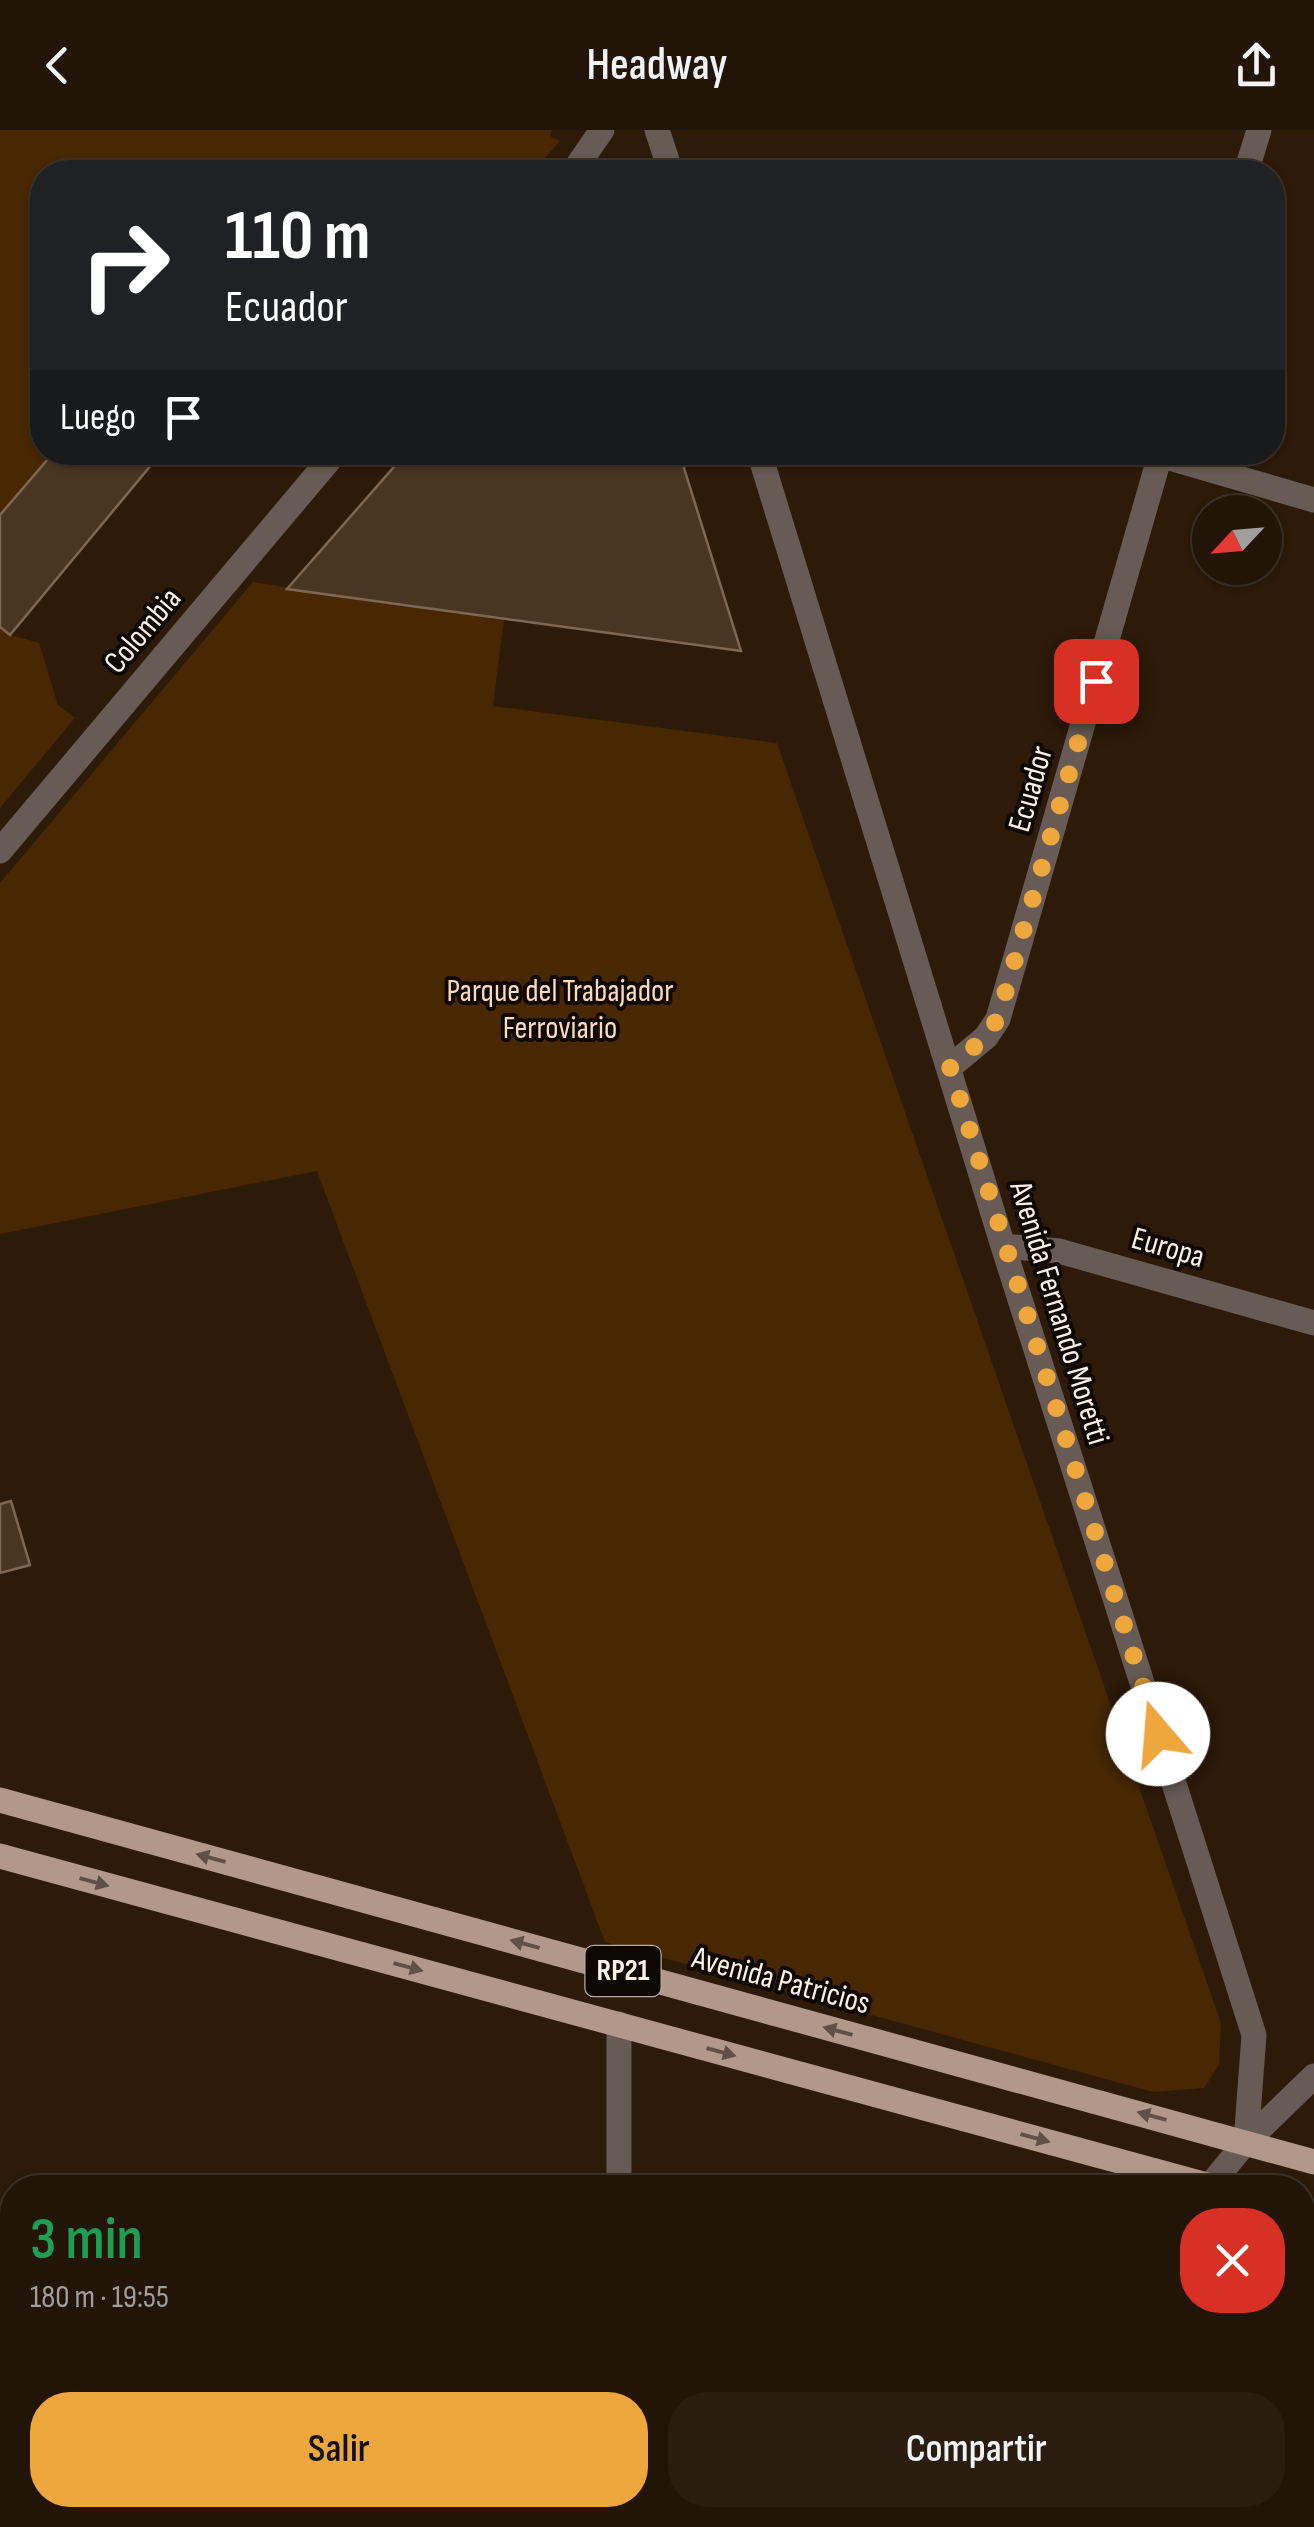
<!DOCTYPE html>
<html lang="es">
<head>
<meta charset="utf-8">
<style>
  :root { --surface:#221406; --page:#2a1d10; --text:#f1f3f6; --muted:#a29e9b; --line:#3f3328; --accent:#eea73d }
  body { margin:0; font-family:"Sofia Sans Condensed",sans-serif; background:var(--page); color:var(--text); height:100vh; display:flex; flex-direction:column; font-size:38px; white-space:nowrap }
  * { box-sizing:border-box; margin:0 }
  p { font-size:32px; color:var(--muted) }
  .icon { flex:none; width:55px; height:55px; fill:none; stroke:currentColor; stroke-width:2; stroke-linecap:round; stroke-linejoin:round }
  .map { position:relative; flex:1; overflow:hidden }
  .panel { position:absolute; left:0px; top:2045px; width:1315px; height:352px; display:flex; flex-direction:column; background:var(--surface); border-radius:40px 40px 0 0; box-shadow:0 2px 8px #0004,0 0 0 2px var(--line) }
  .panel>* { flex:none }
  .top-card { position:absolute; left:30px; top:30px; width:1255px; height:305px; border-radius:40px; box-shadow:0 2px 8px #0004,0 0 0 2px var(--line); background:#202124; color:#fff; overflow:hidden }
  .needle { width:65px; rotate:244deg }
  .buttons { position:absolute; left:1192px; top:365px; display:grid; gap:20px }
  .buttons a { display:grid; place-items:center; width:90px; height:90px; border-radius:50%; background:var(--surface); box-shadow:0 2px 8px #0004,0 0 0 2px var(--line); font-size:50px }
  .pin { position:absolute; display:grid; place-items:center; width:85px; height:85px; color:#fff; margin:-42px; border-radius:20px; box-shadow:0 5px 15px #0006 }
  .me { position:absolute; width:110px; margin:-55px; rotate:342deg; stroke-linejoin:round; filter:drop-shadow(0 0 8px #0008) }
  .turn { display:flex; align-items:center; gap:35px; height:210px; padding:0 30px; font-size:45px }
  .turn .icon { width:130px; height:130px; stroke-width:2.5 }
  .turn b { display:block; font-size:70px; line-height:85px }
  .then { display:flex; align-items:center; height:95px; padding:0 30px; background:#0003; gap:20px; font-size:38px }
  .round { display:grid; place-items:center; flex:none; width:105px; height:105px; border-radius:40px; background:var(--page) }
  .head { display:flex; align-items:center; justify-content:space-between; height:170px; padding:0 30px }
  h1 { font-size:60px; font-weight:600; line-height:75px; color:#1e9e55 }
  .primary-button { display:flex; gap:20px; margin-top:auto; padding:20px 30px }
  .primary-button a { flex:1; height:115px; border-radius:40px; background:var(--accent); color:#111; font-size:40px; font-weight:600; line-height:115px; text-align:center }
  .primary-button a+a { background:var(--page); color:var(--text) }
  header { display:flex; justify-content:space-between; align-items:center; height:130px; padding:0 30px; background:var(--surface); font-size:45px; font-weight:600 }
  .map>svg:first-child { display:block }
  .green { fill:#482803 }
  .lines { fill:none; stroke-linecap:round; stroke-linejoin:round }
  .stream { stroke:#366ead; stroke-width:12 }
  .building { fill:#4a3522; stroke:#7f6853; stroke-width:2.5 }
  .minor { stroke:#685b55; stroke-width:25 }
  .major { stroke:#b2988b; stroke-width:25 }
  .rail-casing { stroke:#c3b4a7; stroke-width:11 }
  .rail { stroke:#0f0702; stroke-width:8; stroke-dasharray:22; stroke-linecap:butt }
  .oneway { fill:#605046 }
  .route { stroke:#eea73d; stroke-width:18; stroke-dasharray:0 32.4 }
  .labels { text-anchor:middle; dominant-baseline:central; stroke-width:8; stroke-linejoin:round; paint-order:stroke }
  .shield { fill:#0f0702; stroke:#b6aba1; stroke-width:2.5 }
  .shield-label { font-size:30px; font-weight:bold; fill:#fef1e5 }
  .street-label { font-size:32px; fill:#fef1e5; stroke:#0f0702 }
  .park-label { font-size:32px; fill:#ffdbbb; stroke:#0f0702 }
</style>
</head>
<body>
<header><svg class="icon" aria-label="back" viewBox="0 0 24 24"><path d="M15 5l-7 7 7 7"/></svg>Headway<svg class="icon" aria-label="share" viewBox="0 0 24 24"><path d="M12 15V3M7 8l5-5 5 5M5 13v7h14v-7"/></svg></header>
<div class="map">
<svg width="1314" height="2397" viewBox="0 0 1314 2397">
  <rect width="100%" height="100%" fill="#2d1a08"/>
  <path class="green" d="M 0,0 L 552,0 L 550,6 L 560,11 L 533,42 L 42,42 L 42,322 L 54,323 L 0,385 Z
    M 253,452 L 504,490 L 493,576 L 777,613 L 1221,1893 L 1219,1935 L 1204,1958 L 1153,1962 L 605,1812 L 317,1041 L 0,1104 L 0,753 Z
    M 0,497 L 11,505 L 39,513 L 58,575 L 75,588 L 0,678 Z"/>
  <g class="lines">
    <path class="stream" d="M 0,2268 L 12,2278
      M 146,2385 L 161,2397"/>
  </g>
  <path class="building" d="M 54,322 L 162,322 L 10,505 L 0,497 L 0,385 Z
    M 407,322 L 679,322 L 741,521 L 287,459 Z
    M 11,1371 L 30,1435 L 0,1443 L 0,1374 Z"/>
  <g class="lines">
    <path class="minor" d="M 657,0 L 671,42
      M 573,42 L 602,0
      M 1246,42 L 1259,0
      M 759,322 L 1003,1116 L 1254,1905 L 1246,2012
      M 1149,322 L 1314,370
      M 0,721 L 336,322
      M 950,937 L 986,907 L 998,889 L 1161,322
      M 1003,1116 L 1059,1121 L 1314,1193
      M 619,2058 L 619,1894
      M 1208,2058 L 1246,2012 L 1314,1946
      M 0,2151 L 12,2161
      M 301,2385 L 316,2397
      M 619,2397 L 619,2385
      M 1185,2397 L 1185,2385"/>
    <path class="major" d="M 0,1670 L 1314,2032
      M 0,1726 L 1218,2058
      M 1302,2083 L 1314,2086"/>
    <g class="rail-casing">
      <path id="rail" d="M 0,2302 L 12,2312
        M 0,2331 L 12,2341
        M 70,2385 L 86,2397
        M 108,2385 L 124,2397"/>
    </g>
    <use href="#rail" class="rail"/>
  </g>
  <defs><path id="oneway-solid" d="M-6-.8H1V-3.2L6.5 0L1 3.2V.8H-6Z" transform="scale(2.5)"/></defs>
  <g class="oneway">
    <use href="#oneway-solid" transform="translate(211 1728) rotate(-165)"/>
    <use href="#oneway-solid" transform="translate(94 1752) rotate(15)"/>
    <use href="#oneway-solid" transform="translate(525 1814) rotate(-165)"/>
    <use href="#oneway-solid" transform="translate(408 1837) rotate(15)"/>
    <use href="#oneway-solid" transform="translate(838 1901) rotate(-165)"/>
    <use href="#oneway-solid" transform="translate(721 1922) rotate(15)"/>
    <use href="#oneway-solid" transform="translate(1152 1986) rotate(-165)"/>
    <use href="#oneway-solid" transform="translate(1035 2008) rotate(15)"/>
  </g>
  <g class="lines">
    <path class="route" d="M 1096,551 L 998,888 L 986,907 L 950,937 L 1158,1604"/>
  </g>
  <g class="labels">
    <rect class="shield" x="585.5" y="1816" width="75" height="50" rx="8"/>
    <g class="shield-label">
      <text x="623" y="1841">RP21</text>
    </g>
    <g class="street-label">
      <text transform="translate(143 501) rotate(-50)">Colombia</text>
      <text transform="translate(1031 659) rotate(-74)">Ecuador</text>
      <text transform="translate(1168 1118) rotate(16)">Europa</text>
      <text transform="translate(1059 1183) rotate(73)">Avenida Fernando Moretti</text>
      <text transform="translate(781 1851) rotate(15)">Avenida Patricios</text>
    </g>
    <g class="park-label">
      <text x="560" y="861">Parque del Trabajador<tspan x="560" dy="37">Ferroviario</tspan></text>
    </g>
  </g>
</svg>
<div class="buttons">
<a><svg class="needle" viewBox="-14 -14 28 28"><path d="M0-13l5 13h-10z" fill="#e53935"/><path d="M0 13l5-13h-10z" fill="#a29e9b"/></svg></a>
</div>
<div class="pin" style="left:1096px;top:551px;background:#d93025"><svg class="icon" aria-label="arrive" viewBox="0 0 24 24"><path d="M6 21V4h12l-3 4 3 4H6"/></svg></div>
<svg class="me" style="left:1158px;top:1604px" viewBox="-20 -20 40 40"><circle r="19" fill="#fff"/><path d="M0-13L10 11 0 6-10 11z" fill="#eea73d"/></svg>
<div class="top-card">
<div class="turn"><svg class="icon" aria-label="right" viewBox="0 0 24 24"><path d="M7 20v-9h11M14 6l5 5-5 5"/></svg><div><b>110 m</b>Ecuador</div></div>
<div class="then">Luego<svg class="icon" aria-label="arrive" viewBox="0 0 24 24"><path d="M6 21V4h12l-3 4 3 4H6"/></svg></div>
</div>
<section class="panel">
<div class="head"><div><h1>3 min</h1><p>180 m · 19:55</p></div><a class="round" style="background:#d93025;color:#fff"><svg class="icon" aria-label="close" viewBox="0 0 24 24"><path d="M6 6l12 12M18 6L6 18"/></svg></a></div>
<div class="primary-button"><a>Salir</a><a>Compartir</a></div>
</section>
</div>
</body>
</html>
